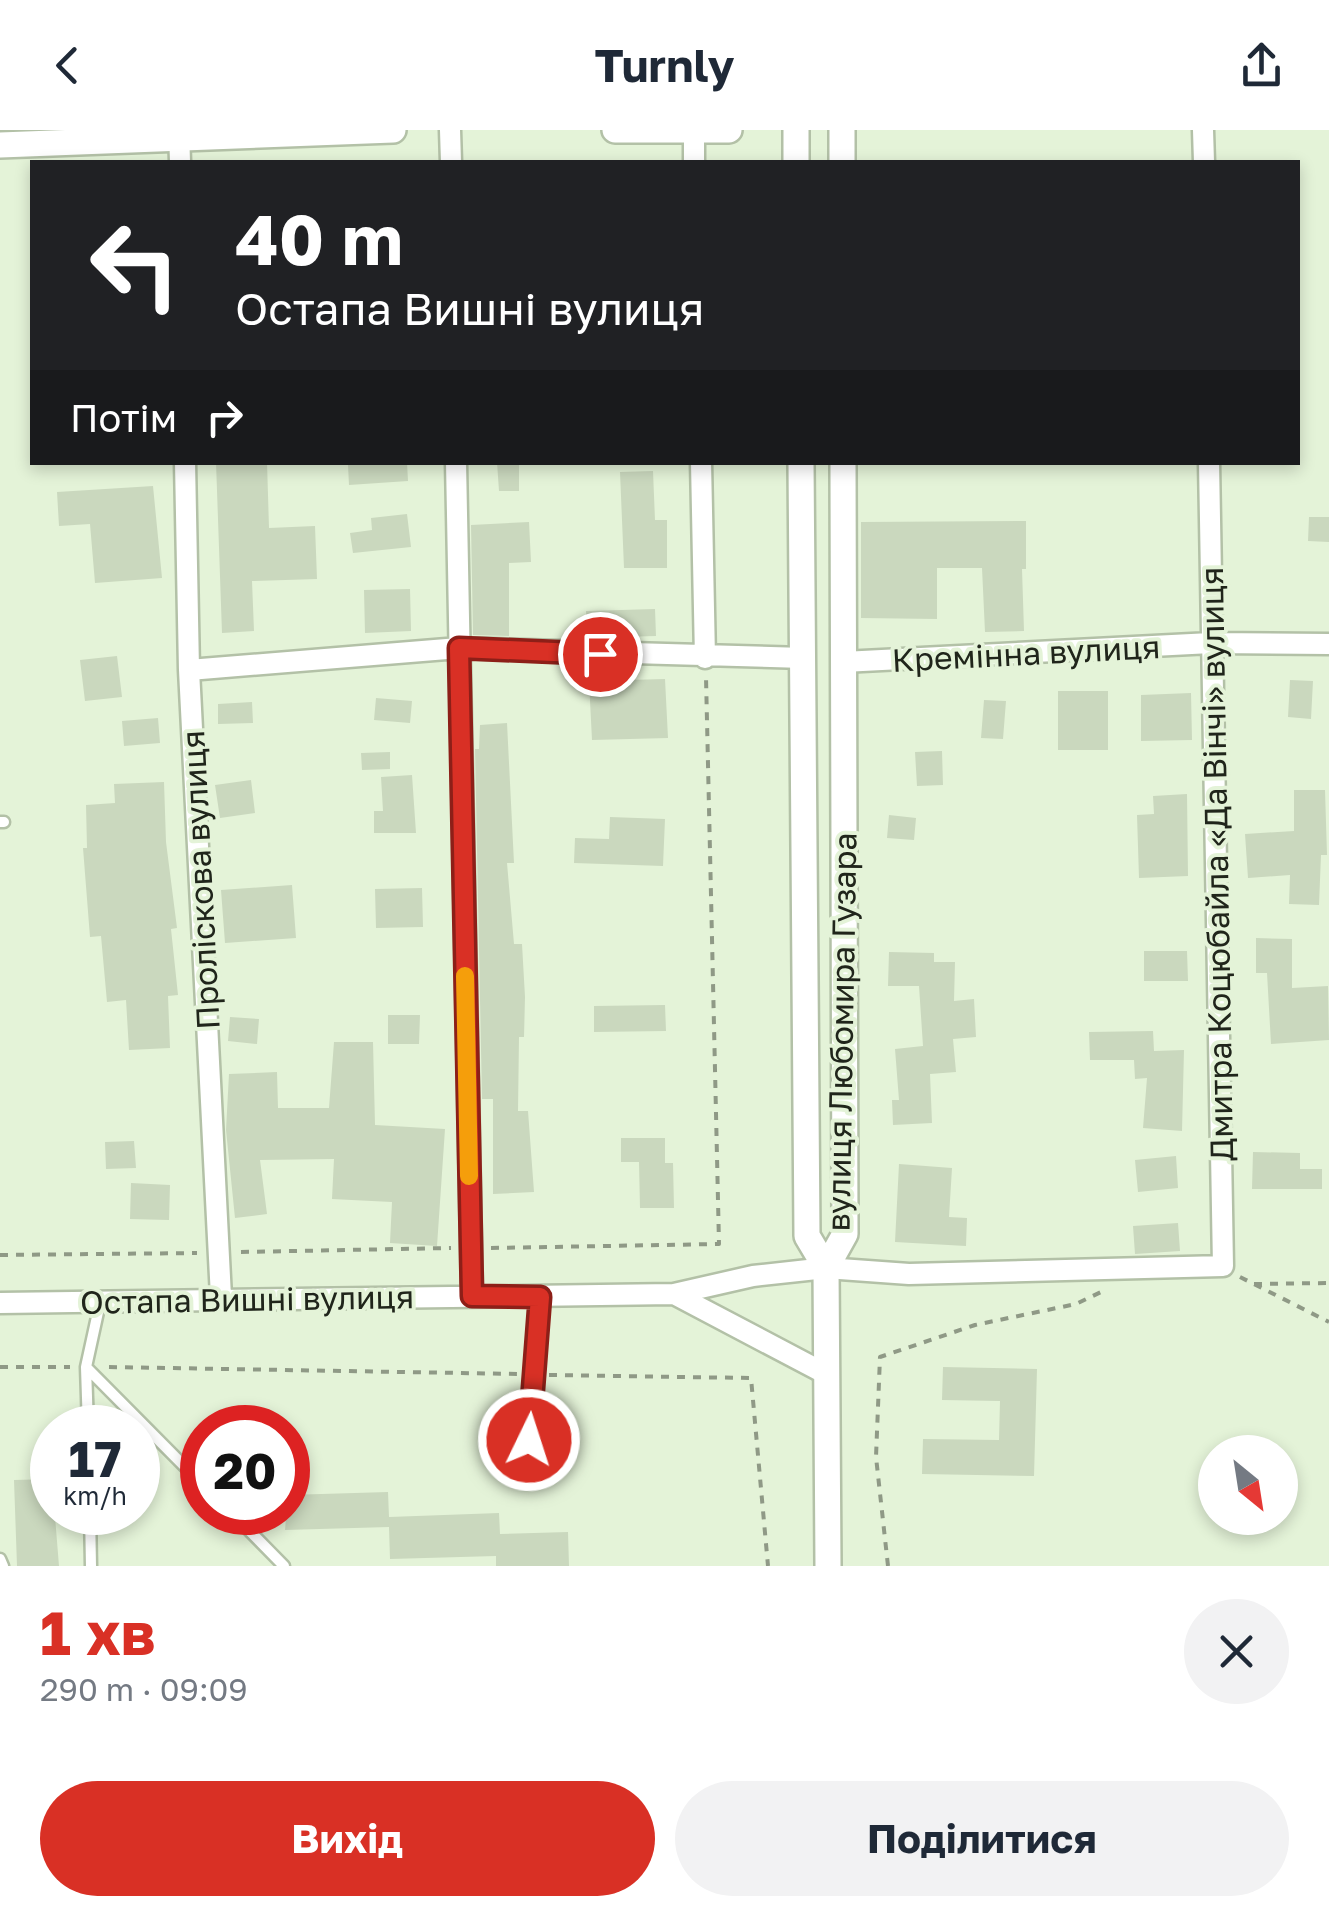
<!DOCTYPE html>
<html lang="uk">
<head>
<meta charset="utf-8">
<style>
  :root { --surface:#fff; --page:#f2f2f3; --text:#1f2937; --muted:#747a83; --accent:#d93025 }
  body { margin:0; font-family:"Golos Text",sans-serif; background:var(--page); color:var(--text); height:100vh; display:flex; flex-direction:column; font-size:38px; white-space:nowrap }
  * { box-sizing:border-box; margin:0 }
  p { font-size:32px; color:var(--muted) }
  .icon { flex:none; width:55px; height:55px; fill:none; stroke:currentColor; stroke-width:2; stroke-linecap:round; stroke-linejoin:round }
  .map { position:relative; height:1436px; overflow:hidden }
  .details { display:flex; flex-direction:column; background:var(--surface); flex:1 }
  .details>* { flex:none }
  .top-card { position:absolute; left:30px; top:30px; width:1270px; height:305px; border-radius:0px; box-shadow:0 5px 15px #0003; background:#202124; color:#fff; overflow:hidden }
  .needle { width:65px; rotate:150deg }
  .controls { position:absolute; left:1198px; top:1305px; display:grid; gap:20px }
  .controls a { display:grid; place-items:center; width:100px; height:100px; border-radius:50%; background:var(--surface); box-shadow:0 5px 15px #0003; font-size:50px }
  .speed { position:absolute; left:30px; top:1275px; display:flex; gap:20px; font-size:50px; font-weight:700; text-align:center }
  .speed>* { display:grid; place-content:center; width:130px; height:130px; border-radius:50%; background:var(--surface); box-shadow:0 5px 15px #0003; line-height:1 }
  .speed small { font-size:25px; font-weight:400 }
  .speed .limit { border:15px solid #d22; background:#fff; color:#111 }
  .pin { position:absolute; display:grid; place-items:center; width:85px; height:85px; color:#fff; margin:-42px; border:5px solid #fff; border-radius:50%; box-shadow:0 2px 10px #0007 }
  .me { position:absolute; width:110px; margin:-55px; rotate:4deg; stroke-linejoin:round; filter:drop-shadow(0 0 8px #0008) }
  .turn { display:flex; align-items:center; gap:35px; height:210px; padding:0 40px; font-size:45px }
  .turn .icon { width:130px; height:130px; stroke-width:2.5 }
  .turn b { display:block; font-size:70px; line-height:85px }
  .then { display:flex; align-items:center; height:95px; padding:0 40px; background:#0003; gap:20px; font-size:38px }
  .round { display:grid; place-items:center; flex:none; width:105px; height:105px; border-radius:52px; background:var(--page) }
  .overview { display:flex; align-items:center; justify-content:space-between; height:170px; padding:0 40px }
  h1 { font-size:60px; font-weight:700; line-height:75px; color:var(--accent) }
  .button { display:flex; gap:20px; margin-top:auto; padding:20px 40px }
  .button a { flex:1; height:115px; border-radius:60px; background:var(--accent); color:#fff; font-size:40px; font-weight:700; line-height:115px; text-align:center }
  .button a+a { background:var(--page); color:var(--text) }
  header { display:flex; justify-content:space-between; align-items:center; height:130px; padding:0 40px; background:var(--surface); font-size:45px; font-weight:700 }
  .map>svg:first-child { display:block }
  .building { fill:#cad8be }
  .lines { fill:none; stroke-linecap:round; stroke-linejoin:round }
  .service-casing { stroke:#b3c1a7; stroke-width:15 }
  .minor-casing { stroke:#b3c1a7; stroke-width:25 }
  .tertiary-casing { stroke:#b3c1a7; stroke-width:30 }
  .path { stroke:#8f9986; stroke-width:4; stroke-dasharray:8 8; stroke-linecap:butt }
  .service { stroke:#fff; stroke-width:10 }
  .minor { stroke:#fff; stroke-width:20 }
  .tertiary { stroke:#fff; stroke-width:25 }
  .route-casing { stroke:#8d1f18; stroke-width:25 }
  .route { stroke:#d93025; stroke-width:18 }
  .slow { stroke:#f59e0b; stroke-width:18 }
  .labels { text-anchor:middle; dominant-baseline:central; stroke-width:8; stroke-linejoin:round; paint-order:stroke }
  .street-label { font-size:32px; fill:#20251b; stroke:#e4f3d8 }
</style>
</head>
<body>
<header><svg class="icon" aria-label="back" viewBox="0 0 24 24"><path d="M15 5l-7 7 7 7"/></svg>Turnly<svg class="icon" aria-label="share" viewBox="0 0 24 24"><path d="M12 15V3M7 8l5-5 5 5M5 13v7h14v-7"/></svg></header>
<div class="map">
<svg width="1329" height="1436" viewBox="0 0 1329 1436">
  <rect width="100%" height="100%" fill="#e4f3d8"/>
  <path class="building" d="M 216,332 L 267,332 L 269,398 L 315,396 L 317,449 L 252,451 L 254,501 L 222,503 Z
    M 369,332 L 407,332 L 408,351 L 349,355 L 348,335 Z
    M 497,332 L 519,332 L 519,361 L 499,361 Z
    M 653,341 L 655,390 L 667,390 L 667,438 L 624,438 L 620,342 Z
    M 153,356 L 162,448 L 95,453 L 90,394 L 59,396 L 57,362 Z
    M 407,384 L 411,417 L 353,423 L 350,403 L 372,400 L 371,388 Z
    M 1309,387 L 1329,387 L 1329,412 L 1308,411 Z
    M 1026,391 L 1026,439 L 1022,439 L 1024,501 L 985,502 L 982,438 L 937,438 L 937,489 L 861,488 L 861,392 Z
    M 529,392 L 531,432 L 509,433 L 509,506 L 473,505 L 471,395 Z
    M 410,459 L 411,501 L 365,503 L 364,460 Z
    M 655,479 L 656,506 L 587,508 L 586,481 Z
    M 117,526 L 122,567 L 85,571 L 80,530 Z
    M 665,549 L 668,608 L 592,610 L 589,551 Z
    M 1290,550 L 1313,551 L 1311,589 L 1288,587 Z
    M 1058,561 L 1108,561 L 1108,620 L 1058,620 Z
    M 1191,563 L 1192,610 L 1141,611 L 1141,565 Z
    M 376,568 L 412,571 L 410,593 L 374,590 Z
    M 984,570 L 1006,571 L 1003,609 L 981,608 Z
    M 252,572 L 253,593 L 218,594 L 218,574 Z
    M 158,588 L 160,613 L 124,616 L 122,591 Z
    M 507,593 L 514,733 L 507,733 L 514,814 L 522,814 L 525,867 L 524,907 L 519,907 L 518,981 L 528,981 L 534,1062 L 493,1064 L 493,969 L 482,969 L 475,619 L 479,619 L 480,595 Z
    M 942,621 L 943,655 L 917,656 L 915,622 Z
    M 390,622 L 390,639 L 362,640 L 361,623 Z
    M 412,645 L 416,703 L 374,703 L 374,681 L 383,681 L 381,647 Z
    M 251,650 L 255,683 L 220,688 L 215,655 Z
    M 164,652 L 166,712 L 177,798 L 171,799 L 178,865 L 168,866 L 170,918 L 129,920 L 126,870 L 107,872 L 101,806 L 90,807 L 83,718 L 87,718 L 86,675 L 115,673 L 114,654 Z
    M 1294,660 L 1325,660 L 1327,725 L 1321,725 L 1319,775 L 1289,774 L 1290,745 L 1248,748 L 1245,704 L 1294,701 Z
    M 1187,664 L 1188,746 L 1139,748 L 1137,685 L 1154,684 L 1153,666 Z
    M 889,685 L 916,688 L 914,710 L 887,708 Z
    M 610,687 L 665,689 L 663,736 L 574,733 L 575,708 L 609,709 Z
    M 292,755 L 296,808 L 225,813 L 221,760 Z
    M 422,758 L 423,797 L 376,798 L 375,759 Z
    M 1256,808 L 1292,809 L 1292,858 L 1328,856 L 1329,910 L 1271,914 L 1267,843 L 1256,843 Z
    M 1144,821 L 1187,821 L 1188,851 L 1144,851 Z
    M 889,822 L 934,823 L 934,832 L 955,832 L 954,871 L 974,869 L 976,907 L 953,909 L 956,942 L 930,944 L 932,993 L 893,995 L 892,970 L 899,970 L 895,919 L 923,916 L 919,856 L 888,856 Z
    M 665,875 L 666,901 L 594,902 L 594,876 Z
    M 388,885 L 420,885 L 419,914 L 388,914 Z
    M 230,887 L 259,889 L 257,914 L 228,911 Z
    M 1153,901 L 1154,921 L 1184,920 L 1182,1001 L 1143,998 L 1147,948 L 1135,949 L 1134,930 L 1090,930 L 1089,902 Z
    M 334,912 L 373,912 L 375,995 L 445,999 L 437,1116 L 390,1113 L 392,1072 L 332,1069 L 334,1029 L 260,1030 L 267,1084 L 235,1088 L 226,1000 L 229,944 L 277,942 L 278,978 L 329,978 Z
    M 621,1008 L 665,1008 L 665,1033 L 673,1033 L 674,1078 L 640,1078 L 639,1032 L 621,1032 Z
    M 134,1011 L 136,1038 L 106,1039 L 105,1012 Z
    M 1253,1022 L 1300,1023 L 1300,1039 L 1322,1039 L 1322,1059 L 1252,1059 Z
    M 1176,1026 L 1178,1058 L 1138,1062 L 1135,1030 Z
    M 899,1034 L 952,1038 L 949,1087 L 967,1088 L 966,1116 L 895,1112 Z
    M 131,1053 L 170,1055 L 169,1090 L 130,1089 Z
    M 1178,1093 L 1180,1121 L 1135,1124 L 1133,1096 Z
    M 943,1237 L 1037,1239 L 1034,1346 L 922,1344 L 923,1309 L 999,1310 L 1000,1271 L 942,1270 Z
    M 52,1349 L 59,1436 L 17,1436 L 14,1350 Z
    M 388,1362 L 389,1387 L 499,1383 L 500,1404 L 568,1402 L 569,1436 L 496,1436 L 496,1426 L 390,1429 L 389,1397 L 285,1400 L 288,1365 Z"/>
  <g class="lines">
    <g class="service-casing">
      <path id="service" d="M 0,692 L 4,692
        M 86,1237 L 202,1354
        M 88,1298 L 86,1237 L 100,1173
        M 527,1343 L 539,1167
        M 90,1382 L 91,1436
        M 231,1382 L 284,1436
        M 0,1429 L 3,1436"/>
    </g>
    <g class="minor-casing">
      <path id="minor" d="M 179,0 L 180,32
        M 450,0 L 451,32
        M 1203,0 L 1204,32
        M 694,1 L 694,32
        M 185,332 L 189,540 L 221,1167
        M 456,332 L 472,1166
        M 701,332 L 705,528
        M 843,532 L 1211,513 L 1329,514
        M 189,540 L 459,518 L 804,528
        M 674,1164 L 826,1244
        M 0,1173 L 674,1164 L 753,1146 L 826,1138 L 909,1144 L 1223,1136 L 1209,332"/>
    </g>
    <g class="tertiary-casing">
      <path id="tertiary" d="M 615,0 L 729,0
        M 796,0 L 796,32
        M 842,0 L 842,32
        M 0,15 L 393,0
        M 801,332 L 807,1106 L 826,1138
        M 828,1436 L 826,1138 L 845,1104 L 843,332"/>
    </g>
    <path class="path" d="M 491,1118 L 719,1114 L 706,547
      M 241,1122 L 451,1118
      M 0,1125 L 197,1123
      M 1240,1147 L 1329,1192
      M 1254,1154 L 1329,1153
      M 0,1237 L 70,1237
      M 109,1237 L 519,1244
      M 549,1245 L 751,1248 L 768,1436
      M 888,1436 L 876,1327 L 880,1227 L 975,1195 L 1076,1174 L 1101,1162"/>
    <use href="#service" class="service"/>
    <use href="#minor" class="minor"/>
    <use href="#tertiary" class="tertiary"/>
  </g>
  <g class="lines">
    <g class="route-casing">
      <path id="route" d="M 529,1310 L 540,1167 L 472,1166 L 459,518 L 600,524"/>
    </g>
    <use href="#route" class="route"/>
    <path class="slow" d="M 465,846 L 469,1046"/>
  </g>
  <g class="labels">
    <g class="street-label">
      <text transform="translate(1026 523) rotate(-3)">Кремінна вулиця</text>
      <text transform="translate(1216 734) rotate(-91)">Дмитра Коцюбайла «Да Вінчі» вулиця</text>
      <text transform="translate(200 750) rotate(-93)">Проліскова вулиця</text>
      <text transform="translate(841 902) rotate(-89)">вулиця Любомира Гузара</text>
      <text transform="translate(247 1169) rotate(-1)">Остапа Вишні вулиця</text>
    </g>
  </g>
</svg>
<div class="controls">
<a><svg class="needle" viewBox="-14 -14 28 28"><path d="M0-13l5 13h-10z" fill="#e53935"/><path d="M0 13l5-13h-10z" fill="#747a83"/></svg></a>
</div>
<div class="speed"><div>17<small>km/h</small></div><div class="limit">20</div></div>
<div class="pin" style="left:600px;top:524px;background:#d93025"><svg class="icon" aria-label="arrive" viewBox="0 0 24 24"><path d="M6 21V4h12l-3 4 3 4H6"/></svg></div>
<svg class="me" style="left:529px;top:1310px" viewBox="-20 -20 40 40"><circle r="17" fill="#d93025" stroke="#fff" stroke-width="3"/><path d="M0-11L8 9 0 5-8 9z" fill="#fff"/></svg>
<div class="top-card">
<div class="turn"><svg class="icon" aria-label="left" viewBox="0 0 24 24"><path d="M17 20v-9H6M10 6l-5 5 5 5"/></svg><div><b>40 m</b>Остапа Вишні вулиця</div></div>
<div class="then">Потім<svg class="icon" aria-label="right" viewBox="0 0 24 24"><path d="M7 20v-9h11M14 6l5 5-5 5"/></svg></div>
</div>
</div>
<section class="details">
<div class="overview"><div><h1>1 хв</h1><p>290 m · 09:09</p></div><a class="round"><svg class="icon" aria-label="close" viewBox="0 0 24 24"><path d="M6 6l12 12M18 6L6 18"/></svg></a></div>
<div class="button"><a>Вихід</a><a>Поділитися</a></div>
</section>
</body>
</html>
